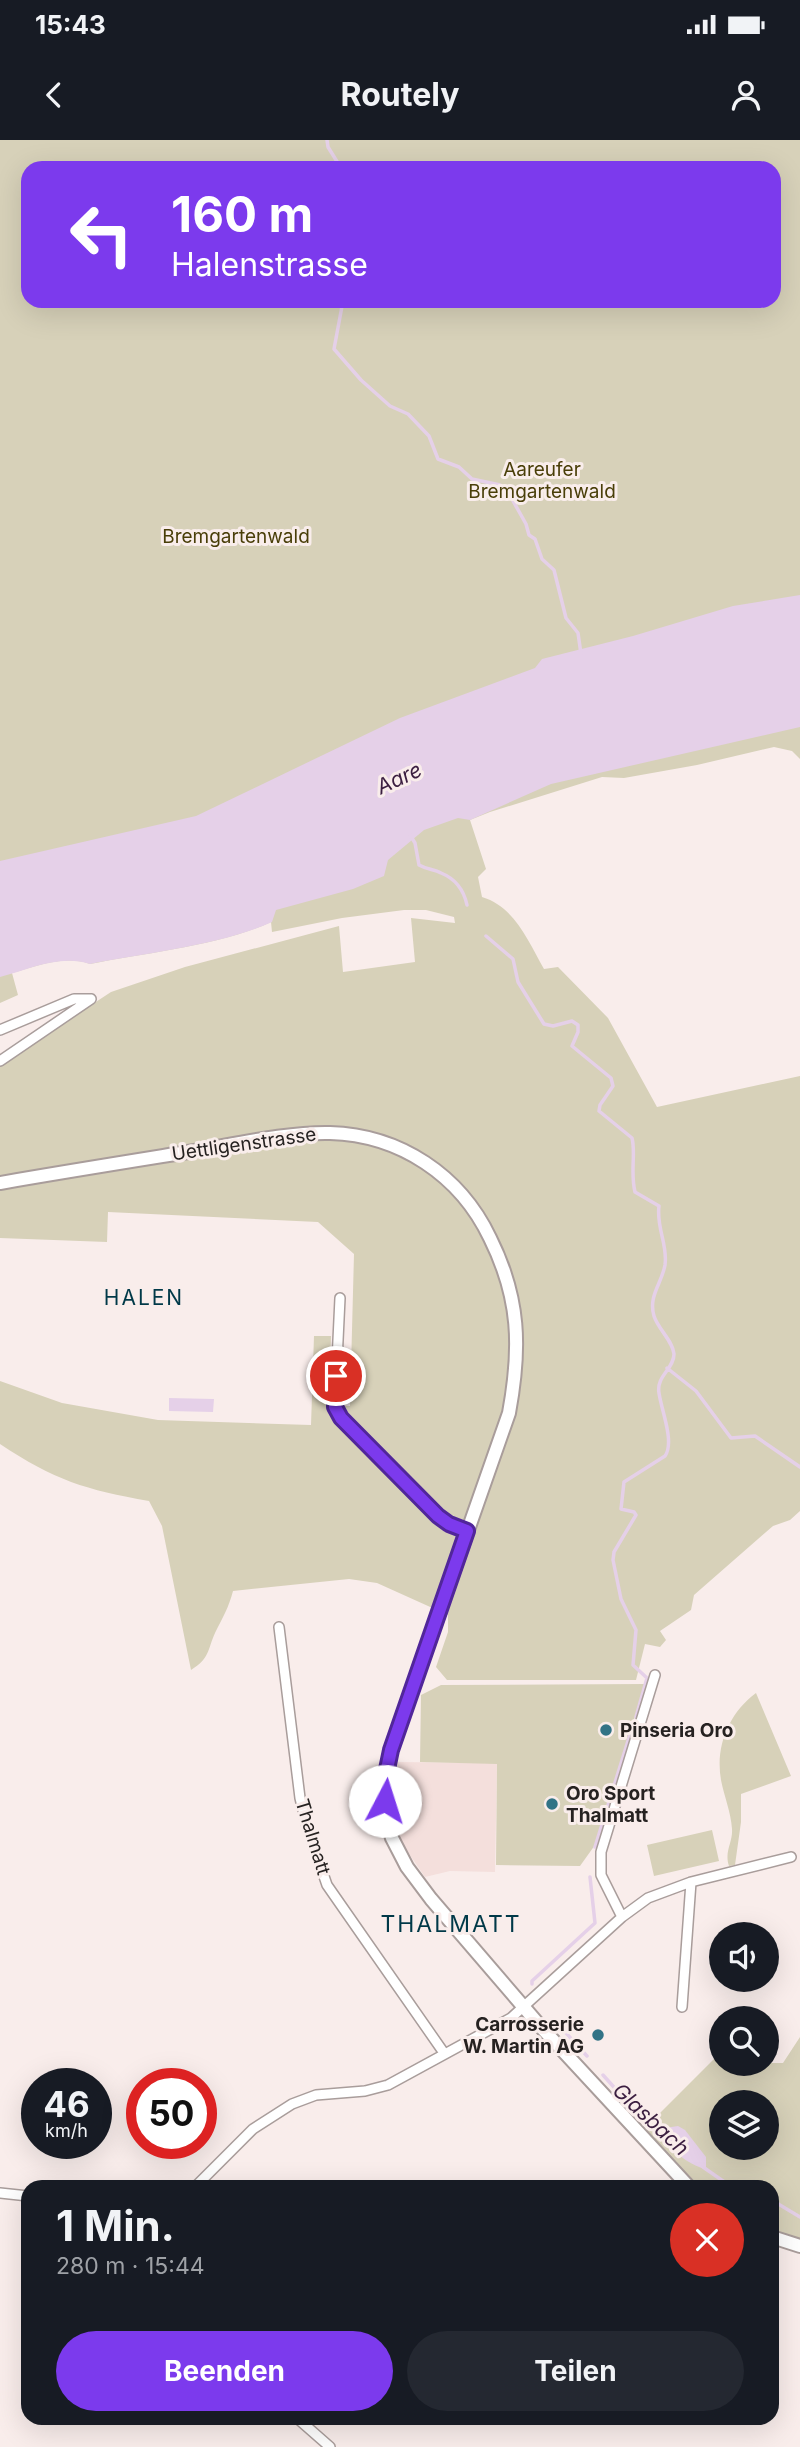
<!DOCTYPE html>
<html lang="de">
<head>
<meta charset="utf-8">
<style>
  :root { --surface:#171b24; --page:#242831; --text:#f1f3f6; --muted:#9ea1a6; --accent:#7c3aed }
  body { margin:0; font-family:Inter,sans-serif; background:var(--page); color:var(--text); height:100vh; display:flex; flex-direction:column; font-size:26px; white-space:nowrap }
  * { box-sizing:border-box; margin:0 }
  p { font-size:23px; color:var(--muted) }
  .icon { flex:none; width:38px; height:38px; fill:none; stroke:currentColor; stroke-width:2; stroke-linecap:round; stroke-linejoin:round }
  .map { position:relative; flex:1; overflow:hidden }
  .details { position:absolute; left:21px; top:2040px; width:758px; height:245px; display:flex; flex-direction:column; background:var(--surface); border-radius:21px; box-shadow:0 7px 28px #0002 }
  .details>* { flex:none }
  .banner { position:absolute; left:21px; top:21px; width:760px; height:147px; border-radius:21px; box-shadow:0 7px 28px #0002; background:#7c3aed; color:#fff; overflow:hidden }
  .fabs { position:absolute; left:709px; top:1782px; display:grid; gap:14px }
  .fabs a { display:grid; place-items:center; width:70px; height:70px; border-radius:50%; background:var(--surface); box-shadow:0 7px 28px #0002; font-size:35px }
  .speed { position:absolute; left:21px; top:1928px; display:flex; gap:14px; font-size:35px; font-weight:700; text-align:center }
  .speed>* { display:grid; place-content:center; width:91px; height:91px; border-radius:50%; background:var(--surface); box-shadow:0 7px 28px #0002; line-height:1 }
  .speed small { font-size:18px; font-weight:400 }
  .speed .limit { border:10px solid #d22; background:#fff; color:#111 }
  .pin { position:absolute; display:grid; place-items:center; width:60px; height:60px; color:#fff; margin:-30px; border:4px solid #fff; border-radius:50%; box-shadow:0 2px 7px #0007 }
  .me { position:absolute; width:77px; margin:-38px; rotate:5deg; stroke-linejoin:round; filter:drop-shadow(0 0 5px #0008) }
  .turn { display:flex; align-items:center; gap:24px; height:147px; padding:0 35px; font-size:32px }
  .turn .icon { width:91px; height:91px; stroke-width:2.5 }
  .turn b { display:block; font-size:49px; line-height:60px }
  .round { display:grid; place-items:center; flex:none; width:74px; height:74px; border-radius:37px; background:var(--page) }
  .overview { display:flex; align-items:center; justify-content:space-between; height:119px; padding:0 35px }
  h1 { font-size:42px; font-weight:700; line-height:52px }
  .cta { display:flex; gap:14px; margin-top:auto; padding:14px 35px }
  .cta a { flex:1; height:80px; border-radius:42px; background:var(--accent); color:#fff; font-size:28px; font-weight:700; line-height:80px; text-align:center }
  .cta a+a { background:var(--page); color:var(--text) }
  .status { display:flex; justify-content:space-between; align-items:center; height:49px; padding:0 35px; background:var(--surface); direction:ltr }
  .status svg { height:19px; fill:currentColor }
  header { display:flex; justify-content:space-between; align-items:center; height:91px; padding:0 35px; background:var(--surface); font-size:32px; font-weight:700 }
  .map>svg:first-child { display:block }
  .built { fill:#f4dfdc }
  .green { fill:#d7d1b9; fill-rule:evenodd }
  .water { fill:#e5d0e8 }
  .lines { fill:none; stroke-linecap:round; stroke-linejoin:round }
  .stream { stroke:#e5d0e8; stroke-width:3.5 }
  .street-casing { stroke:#a99d9b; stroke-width:12 }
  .secondary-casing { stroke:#a99d9b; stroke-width:16 }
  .street { stroke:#fff; stroke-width:9 }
  .secondary { stroke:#fff; stroke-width:12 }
  .route-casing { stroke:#51269a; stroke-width:18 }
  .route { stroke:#7c3aed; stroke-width:12 }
  .poi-dot { fill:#327386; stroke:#f9edeb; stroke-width:2.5 }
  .labels { text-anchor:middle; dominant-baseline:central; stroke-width:6; stroke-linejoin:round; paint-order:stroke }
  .park-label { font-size:19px; fill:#493e08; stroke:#f9edeb }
  .street-label { font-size:19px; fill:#262221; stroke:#f9edeb }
  .poi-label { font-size:19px; font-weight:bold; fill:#262221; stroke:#f9edeb; text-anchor:start }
  .water-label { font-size:21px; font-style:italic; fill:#3b1e40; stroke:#f9edeb }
  .neighbourhood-label { font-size:21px; letter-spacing:2px; fill:#003948; stroke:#f9edeb }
  .quarter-label { font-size:23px; letter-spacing:2px; fill:#003948; stroke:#f9edeb }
</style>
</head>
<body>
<div class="status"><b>15:43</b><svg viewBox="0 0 49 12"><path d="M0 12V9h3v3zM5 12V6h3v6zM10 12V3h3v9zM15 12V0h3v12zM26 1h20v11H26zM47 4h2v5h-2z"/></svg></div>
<header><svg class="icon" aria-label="back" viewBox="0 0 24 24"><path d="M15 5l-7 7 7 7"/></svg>Routely<svg class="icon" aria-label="person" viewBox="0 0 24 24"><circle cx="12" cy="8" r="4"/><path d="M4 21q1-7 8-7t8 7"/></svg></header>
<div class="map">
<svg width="800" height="2307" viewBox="0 0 800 2307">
  <rect width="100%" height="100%" fill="#f9edeb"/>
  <path class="built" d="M 395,1622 L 497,1623 L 495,1732 L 450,1731 L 425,1737 L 403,1705 L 395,1684 L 392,1648 Z"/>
  <path class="green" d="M 0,0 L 800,0 L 800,619 L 792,611 L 774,607 L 697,625 L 624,638 L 602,637 L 490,672 L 470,680 L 486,729 L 478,737 L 482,757 C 515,767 528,801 544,829 L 558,827 L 608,878 L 657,967 L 800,936 L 800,1371 L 790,1380 L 773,1386 L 694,1455 L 691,1470 L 660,1491 L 666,1500 L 660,1507 L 645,1504 L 636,1540 L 447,1540 L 436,1527 L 448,1492 L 448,1475 L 377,1443 L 349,1439 L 233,1451 C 229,1467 222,1479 215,1493 C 207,1511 210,1518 191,1530 L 162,1386 L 149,1361 C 86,1350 54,1340 0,1304 L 0,1241 L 62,1263 L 158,1280 L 311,1285 L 314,1196 L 331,1196 L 329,1265 L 350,1266 L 354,1114 L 318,1082 L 108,1072 L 107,1102 L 0,1098 L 0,925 L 111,852 L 185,827 L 339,786 L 343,832 L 415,822 L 411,778 L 455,783 L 454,777 L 426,770 L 404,770 L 342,778 L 272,792 L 271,782 C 222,805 145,813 90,824 C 64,815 38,826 12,833 L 18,855 L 0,863 ZM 28,28 L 774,28 L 774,161 L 28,161 Z
    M 645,1544 L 595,1705 L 580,1726 L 496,1725 L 497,1624 L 420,1622 L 421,1555 L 441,1545 Z
    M 756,1553 L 791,1636 L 741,1654 L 741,1682 L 735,1725 L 729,1726 C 724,1712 733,1702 732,1689 C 731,1672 724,1656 721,1640 C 715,1606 729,1573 756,1553 Z
    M 712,1690 L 719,1721 L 654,1736 L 647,1705 Z
    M 800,1897 L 800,2099 L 772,2091 L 772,2048 L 697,2047 L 645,1988 L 721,1912 L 721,1923 L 783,1923 ZM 721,1962 L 766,1962 L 766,2007 L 721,2007 Z"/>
  <path class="water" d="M 800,455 L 800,587 L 551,644 L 470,680 L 458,678 L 424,690 L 388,720 L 384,736 L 353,749 L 276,770 L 272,782 C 222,805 146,813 90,824 C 60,814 30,829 0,837 L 0,721 L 196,676 L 400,578 L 535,528 L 542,519 L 633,496 L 733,466 Z
    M 169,1258 L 214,1259 L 213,1272 L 169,1271 Z
    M 678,1986 L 685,1990 L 706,2017 L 706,2029 C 688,2025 664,2007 665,1988 Z"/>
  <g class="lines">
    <path class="stream" d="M 327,0 L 328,7 L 341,28
      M 343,161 L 334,209 L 361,240 L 390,266 L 408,274 L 429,296 L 438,319 L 459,327 L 472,339 L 500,345 L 507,350 L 526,384 L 529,395 L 535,399 L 542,419 L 554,430 L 566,478 L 578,493 L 581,514
      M 410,695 L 415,703 L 419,725 C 428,730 434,729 441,733 C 456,739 464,751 467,765
      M 486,796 L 513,819 L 518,842 L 544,884 L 553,886 L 572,881 L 578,885 L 578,892 L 572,906 L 611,938 L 613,946 L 600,965 L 599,971 L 632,998 C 636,1014 630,1032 635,1052 L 659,1066 C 656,1088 668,1104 665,1125 C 662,1143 648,1156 654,1176 C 658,1189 673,1201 674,1214 C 674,1229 656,1236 659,1253 C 661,1269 675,1302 665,1316 L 624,1342 L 621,1369 L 634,1372 L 636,1375 L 614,1412 L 613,1420 L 621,1459 L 636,1490 L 633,1525 L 647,1538 L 636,1577
      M 667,1228 L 696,1251 L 731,1298 L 755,1296 L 800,1327
      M 595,1707 L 632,1588
      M 532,1844 L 532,1841 L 595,1783 L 590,1737
      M 555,1881 L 587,1916
      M 603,1935 L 621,1955 L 667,1992
      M 703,2027 L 733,2048
      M 772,2052 L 775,2062 L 800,2077"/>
    <g class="street-casing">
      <path id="street" d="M 0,890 L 74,859 L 91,859
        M 0,921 L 91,859
        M 340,1158 L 335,1263 L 338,1275 L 438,1376 L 449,1383 L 467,1391
        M 279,1487 L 300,1658 L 307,1687 L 327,1745 L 444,1913
        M 622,1777 L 601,1735 L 601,1712 L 655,1535
        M 682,1867 L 691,1742
        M 194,2048 L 253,1989 L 292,1964 L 316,1955 L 365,1951 L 388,1945 L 511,1878 L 622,1777 L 648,1758 L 691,1742 L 791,1717
        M 0,2053 L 28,2056
        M 297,2278 L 330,2307"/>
    </g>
    <g class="secondary-casing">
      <path id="secondary" d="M 0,1043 C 63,1032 126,1022 188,1012 C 232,1005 287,992 330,993 C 400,995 460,1035 490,1098 C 520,1158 521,1208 509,1273 L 391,1610 L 385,1647 L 386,1674 L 392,1698 L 407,1727 L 431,1759 L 540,1886 L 690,2048
        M 772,2097 L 800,2106"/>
    </g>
    <use href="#street" class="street"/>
    <use href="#secondary" class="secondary"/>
  </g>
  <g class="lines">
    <g class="route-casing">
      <path id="route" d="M 336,1236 L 335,1267 L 341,1278 L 438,1376 L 449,1384 L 467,1391 L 391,1610 L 386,1634 L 385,1661"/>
    </g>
    <use href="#route" class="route"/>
  </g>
  <g class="poi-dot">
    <circle cx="606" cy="1590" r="7"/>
    <circle cx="552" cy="1664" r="7"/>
    <circle cx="598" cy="1895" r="7"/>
  </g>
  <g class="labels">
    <g class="park-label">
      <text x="542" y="329">Aareufer<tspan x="542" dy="22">Bremgartenwald</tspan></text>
      <text x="236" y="396">Bremgartenwald</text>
    </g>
    <g class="street-label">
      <text transform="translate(244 1004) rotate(-8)">Uettligenstrasse</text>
      <text transform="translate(313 1697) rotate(73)">Thalmatt</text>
    </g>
    <g class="poi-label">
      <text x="620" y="1590">Pinseria Oro</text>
      <text x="566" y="1653">Oro Sport<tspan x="566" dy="22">Thalmatt</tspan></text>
      <text x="584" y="1884" text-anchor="end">Carrosserie<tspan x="584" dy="22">W. Martin AG</tspan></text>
    </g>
    <g class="water-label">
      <text transform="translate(399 638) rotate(-25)">Aare</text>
      <text transform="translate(651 1979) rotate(43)">Glasbach</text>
    </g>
    <g class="neighbourhood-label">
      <text x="144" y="1157">HALEN</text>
    </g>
    <g class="quarter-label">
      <text x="451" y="1784">THALMATT</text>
    </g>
  </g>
</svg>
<div class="fabs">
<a><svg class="icon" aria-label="sound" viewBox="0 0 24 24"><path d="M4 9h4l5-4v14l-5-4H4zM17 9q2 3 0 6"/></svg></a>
<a><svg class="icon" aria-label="search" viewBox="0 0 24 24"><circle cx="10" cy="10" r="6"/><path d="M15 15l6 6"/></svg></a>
<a><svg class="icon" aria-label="layers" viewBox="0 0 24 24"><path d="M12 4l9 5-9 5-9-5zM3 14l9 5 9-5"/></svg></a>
</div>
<div class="speed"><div>46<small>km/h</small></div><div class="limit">50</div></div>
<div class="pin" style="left:336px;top:1236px;background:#d93025"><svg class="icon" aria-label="arrive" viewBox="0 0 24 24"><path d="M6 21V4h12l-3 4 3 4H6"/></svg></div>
<svg class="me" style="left:385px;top:1661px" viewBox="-20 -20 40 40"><circle r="19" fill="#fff"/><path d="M0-13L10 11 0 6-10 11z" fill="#7c3aed"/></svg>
<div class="banner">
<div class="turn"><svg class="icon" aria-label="left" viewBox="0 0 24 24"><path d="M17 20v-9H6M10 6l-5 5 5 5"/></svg><div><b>160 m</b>Halenstrasse</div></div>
</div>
<section class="details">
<div class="overview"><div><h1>1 Min.</h1><p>280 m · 15:44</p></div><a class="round" style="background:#d93025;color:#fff"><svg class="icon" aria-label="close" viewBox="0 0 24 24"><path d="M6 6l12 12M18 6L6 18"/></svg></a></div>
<div class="cta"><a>Beenden</a><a>Teilen</a></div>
</section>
</div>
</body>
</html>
